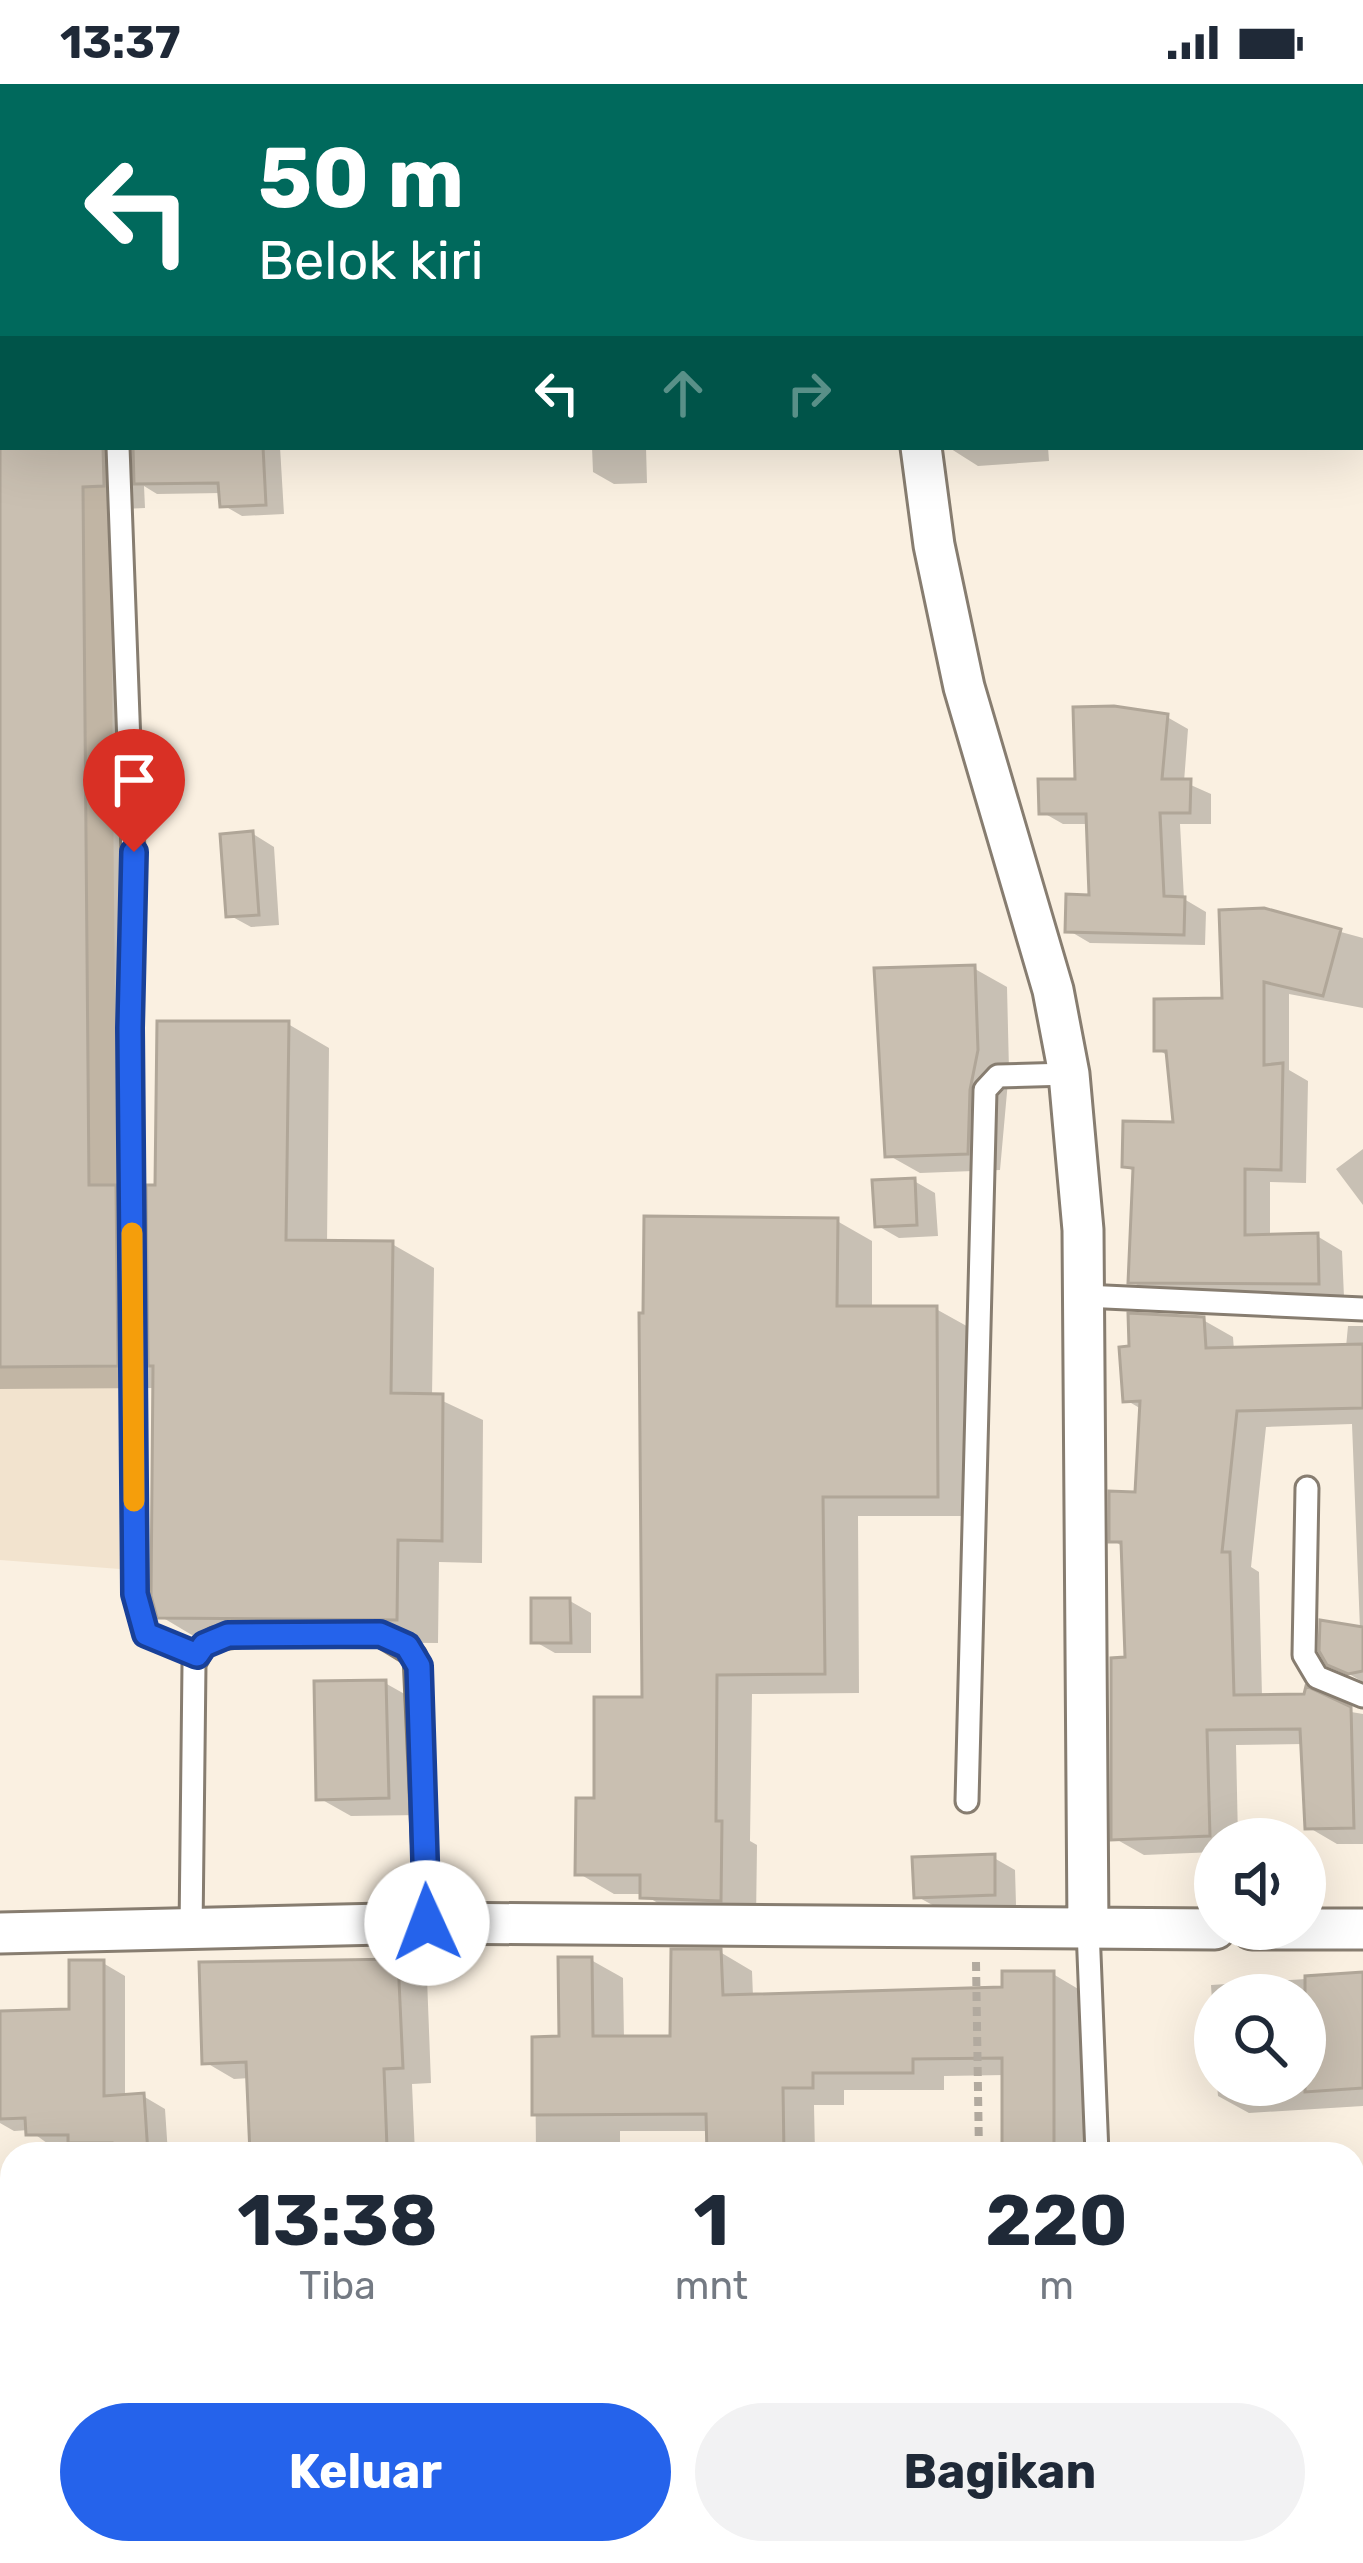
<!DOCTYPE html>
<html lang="id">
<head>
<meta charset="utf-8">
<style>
  :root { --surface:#fff; --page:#f2f2f3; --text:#1f2937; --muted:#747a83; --accent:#2563eb }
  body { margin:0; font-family:Rubik,sans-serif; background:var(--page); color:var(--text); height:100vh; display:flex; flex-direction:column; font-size:45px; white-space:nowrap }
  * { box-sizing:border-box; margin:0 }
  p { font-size:39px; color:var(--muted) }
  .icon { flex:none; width:66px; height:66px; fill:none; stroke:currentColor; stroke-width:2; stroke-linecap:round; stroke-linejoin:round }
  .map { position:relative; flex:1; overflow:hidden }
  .details { position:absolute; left:0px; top:2058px; width:1365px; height:423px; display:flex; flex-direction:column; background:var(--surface); border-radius:36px 36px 0 0; box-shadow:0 12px 48px #0002 }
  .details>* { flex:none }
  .top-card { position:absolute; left:0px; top:0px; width:1365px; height:366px; box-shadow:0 12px 48px #0002; background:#00695c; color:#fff; overflow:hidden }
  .fabs { position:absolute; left:1194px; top:1734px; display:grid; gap:24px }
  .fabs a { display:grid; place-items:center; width:132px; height:132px; border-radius:50%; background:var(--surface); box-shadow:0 12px 48px #0002; font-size:60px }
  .pin { position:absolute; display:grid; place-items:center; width:102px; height:102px; color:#fff; margin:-123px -51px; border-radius:50% 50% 50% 0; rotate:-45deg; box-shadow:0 0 12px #0007 }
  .pin .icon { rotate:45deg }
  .me { position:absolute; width:132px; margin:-66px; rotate:358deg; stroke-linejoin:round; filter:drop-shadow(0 0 9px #0008) }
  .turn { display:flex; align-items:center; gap:42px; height:252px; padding:0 60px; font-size:54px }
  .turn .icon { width:156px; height:156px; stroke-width:2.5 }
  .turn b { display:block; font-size:84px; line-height:102px }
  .lanes { display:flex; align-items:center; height:114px; padding:0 60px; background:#0003; justify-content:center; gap:60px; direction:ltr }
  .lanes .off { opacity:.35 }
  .eta { display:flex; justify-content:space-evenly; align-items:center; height:204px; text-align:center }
  .eta b { font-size:72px; font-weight:700; line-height:84px }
  .cta { display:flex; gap:24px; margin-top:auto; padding:24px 60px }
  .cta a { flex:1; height:138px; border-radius:72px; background:var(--accent); color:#fff; font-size:48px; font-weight:700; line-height:138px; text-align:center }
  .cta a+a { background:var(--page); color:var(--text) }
  .status { display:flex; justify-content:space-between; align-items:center; height:84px; padding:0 60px; background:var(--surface); direction:ltr }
  .status svg { height:33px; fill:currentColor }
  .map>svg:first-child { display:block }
  .built { fill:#f2e3ce }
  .shadow { fill:#0003 }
  .building { fill:#c9bfb1; stroke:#b0a698; stroke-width:3 }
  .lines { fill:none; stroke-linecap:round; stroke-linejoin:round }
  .lane-casing { stroke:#877d70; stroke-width:27 }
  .street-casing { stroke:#877d70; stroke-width:45 }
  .highway-casing { stroke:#877d70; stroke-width:72 }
  .path { stroke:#b2aa9f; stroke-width:8; stroke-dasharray:9 6; stroke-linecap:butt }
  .lane { stroke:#fff; stroke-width:21 }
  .street { stroke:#fff; stroke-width:39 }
  .highway { stroke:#fff; stroke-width:66 }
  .route-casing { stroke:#184099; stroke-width:30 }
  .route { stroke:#2563eb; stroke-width:21 }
  .slow { stroke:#f59e0b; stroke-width:21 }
</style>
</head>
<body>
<div class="status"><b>13:37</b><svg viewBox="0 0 49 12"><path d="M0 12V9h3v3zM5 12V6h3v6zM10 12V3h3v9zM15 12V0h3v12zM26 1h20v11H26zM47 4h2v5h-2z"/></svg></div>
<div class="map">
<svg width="1363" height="2479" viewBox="0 0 1363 2479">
  <rect width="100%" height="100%" fill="#faf0e1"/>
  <path class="built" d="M 0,245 L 3,363 L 110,363 L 120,1485 L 0,1476 Z"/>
  <path class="shadow" d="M 47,0 L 154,0 L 107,3 Z
    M 0,167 L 3,167 L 3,218 L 0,216 Z
    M 0,280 L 3,363 L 132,363 L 141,368 L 139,363 L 280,363 L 284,430 L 242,432 L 223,421 L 222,409 L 157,410 L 144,402 L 145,424 L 123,425 L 130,1112 L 150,1124 L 158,1104 L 288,940 L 329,964 L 327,1160 L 392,1160 L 434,1184 L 432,1312 L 483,1336 L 482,1479 L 439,1478 L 438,1559 L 202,1557 L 160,1532 L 156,1304 L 0,1305 Z
    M 592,363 L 646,363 L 647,399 L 614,400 L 593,388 Z
    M 948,363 L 1048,363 L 1049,377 L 978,382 Z
    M 1167,633 L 1188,645 L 1184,698 L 1211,710 L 1211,740 L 1180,740 L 1184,815 L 1206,828 L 1205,861 L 1090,859 L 1068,846 L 1092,814 L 1090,740 L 1063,740 L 1042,728 Z
    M 253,750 L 274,763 L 279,841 L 251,843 L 229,831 Z
    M 1264,827 L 1363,854 L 1363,924 L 1289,910 L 1289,986 L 1308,997 L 1306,1099 L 1270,1098 L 1270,1153 L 1317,1152 L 1342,1167 L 1344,1213 L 1156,1212 L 1131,1197 L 1135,1088 L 1125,1082 L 1176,1041 L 1170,973 L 1157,965 L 1225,917 Z
    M 975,885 L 1007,903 L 1009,986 L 1000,1086 L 920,1089 L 888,1071 Z
    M 1363,1065 L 1363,1121 L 1336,1085 Z
    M 914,1097 L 935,1109 L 938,1152 L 899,1154 L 878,1142 Z
    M 837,1137 L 872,1157 L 872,1225 L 936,1225 L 972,1245 L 972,1432 L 858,1432 L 859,1609 L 752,1610 L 750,1757 L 757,1761 L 756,1836 L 679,1832 L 643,1810 L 614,1810 L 578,1789 L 597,1717 L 645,1616 Z
    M 1203,1236 L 1233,1253 L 1234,1267 L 1346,1263 L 1348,1242 L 1363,1242 L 1363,1598 L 1330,1579 L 1360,1545 L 1352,1340 L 1266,1343 L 1251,1483 L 1259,1488 L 1262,1613 L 1363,1630 L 1363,1760 L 1337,1760 L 1308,1743 L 1304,1660 L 1236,1661 L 1238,1755 L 1215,1755 L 1215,1768 L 1144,1771 L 1114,1754 L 1128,1576 L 1124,1463 L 1112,1456 L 1137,1411 L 1143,1326 L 1126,1316 Z
    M 570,1517 L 591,1529 L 591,1569 L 555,1569 L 534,1557 Z
    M 385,1599 L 417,1617 L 420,1731 L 351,1732 L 319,1714 Z
    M 994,1774 L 1015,1786 L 1016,1821 L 938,1824 L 916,1812 Z
    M 720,1868 L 752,1887 L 753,1913 L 1005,1906 L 1053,1890 L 1085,1909 L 1085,2070 L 1005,2070 L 1005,1991 L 944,1992 L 944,2006 L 844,2006 L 844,2021 L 814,2021 L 815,2070 L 710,2070 L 709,2047 L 620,2047 L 620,2070 L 536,2070 L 535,1956 L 562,1955 L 591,1876 L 623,1894 L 624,1955 L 673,1955 Z
    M 398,1878 L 427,1894 L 431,1999 L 412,2000 L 415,2070 L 253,2070 L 250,1994 L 234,1995 L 205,1978 Z
    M 103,1879 L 125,1892 L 125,2013 L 143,2012 L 165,2025 L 168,2070 L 71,2070 L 71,2062 L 51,2062 L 29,2046 L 14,2047 L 0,2039 L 0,1930 L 72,1928 Z
    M 1354,1892 L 1363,1897 L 1363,2022 L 1249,2029 L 1218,2012 L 1217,2001 L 1305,2001 L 1305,1911 L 1215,1911 L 1215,1964 L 1211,1901 Z
    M 11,2120 L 12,2120 L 12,2356 L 0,2349 L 0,2155 L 10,2155 Z
    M 1353,2246 L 1363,2252 L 1363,2338 L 1353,2338 Z
    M 1353,2407 L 1363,2408 L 1363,2461 L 1353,2462 Z
    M 333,2469 L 460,2469 L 460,2479 L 350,2479 Z
    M 537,2469 L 700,2469 L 699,2479 L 537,2479 Z
    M 755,2469 L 833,2469 L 833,2479 L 761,2479 Z
    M 1024,2469 L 1188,2469 L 1188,2476 L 1036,2475 Z"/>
  <path class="building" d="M 0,363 L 103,363 L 104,402 L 83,403 L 89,1101 L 116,1101 L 118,1282 L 0,1283 Z
    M 133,363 L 263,363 L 266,421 L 220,423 L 218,399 L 134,400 Z
    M 1114,622 L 1168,630 L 1162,695 L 1191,695 L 1190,729 L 1160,729 L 1164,812 L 1185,813 L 1184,851 L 1065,848 L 1066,810 L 1089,811 L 1086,730 L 1039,730 L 1038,695 L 1075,695 L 1073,623 Z
    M 253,747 L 259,831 L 226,833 L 220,750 Z
    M 1264,824 L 1341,845 L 1323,912 L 1264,898 L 1264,981 L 1283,979 L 1281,1086 L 1245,1085 L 1245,1151 L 1318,1149 L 1319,1200 L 1128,1199 L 1133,1084 L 1122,1083 L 1123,1037 L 1173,1038 L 1166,967 L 1154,967 L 1154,915 L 1222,914 L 1219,826 Z
    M 975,881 L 978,966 L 970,1006 L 968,1070 L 885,1073 L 874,884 Z
    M 157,937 L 289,937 L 286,1156 L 393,1157 L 391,1309 L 443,1310 L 442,1457 L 398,1456 L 397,1536 L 157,1534 L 151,1512 L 153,1282 L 148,1282 L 146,1101 L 155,1101 Z
    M 915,1094 L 917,1141 L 875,1143 L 872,1096 Z
    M 644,1132 L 838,1134 L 837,1222 L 937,1222 L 938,1413 L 823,1413 L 825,1590 L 717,1591 L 716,1737 L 722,1737 L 721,1817 L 640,1814 L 640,1791 L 575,1791 L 576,1714 L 594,1714 L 594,1613 L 642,1613 L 639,1229 L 643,1229 Z
    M 1128,1229 L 1204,1233 L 1206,1264 L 1363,1260 L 1363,1324 L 1237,1327 L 1222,1468 L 1230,1468 L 1234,1611 L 1304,1610 L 1306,1602 L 1351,1623 L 1354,1744 L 1305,1745 L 1300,1645 L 1207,1646 L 1210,1752 L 1111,1756 L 1111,1574 L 1125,1573 L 1121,1458 L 1109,1458 L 1109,1407 L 1135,1408 L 1140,1317 L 1123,1318 L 1119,1263 L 1129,1262 Z
    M 531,1514 L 570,1514 L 571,1559 L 531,1559 Z
    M 1320,1536 L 1363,1543 L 1363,1587 L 1348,1590 L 1327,1581 L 1319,1567 Z
    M 386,1596 L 389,1714 L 316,1716 L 314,1597 Z
    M 995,1770 L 995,1811 L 914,1814 L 912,1773 Z
    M 671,1865 L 721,1865 L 723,1911 L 1002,1903 L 1002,1887 L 1054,1887 L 1054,2070 L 1002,2070 L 1002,1974 L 913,1975 L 913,1989 L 813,1989 L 813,2004 L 783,2004 L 784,2070 L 707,2070 L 706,2030 L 532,2031 L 532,1953 L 559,1952 L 558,1873 L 592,1873 L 593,1952 L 670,1952 Z
    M 398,1875 L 403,1984 L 384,1985 L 387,2063 L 250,2070 L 246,1978 L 202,1980 L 199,1878 Z
    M 69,1876 L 104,1876 L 104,2012 L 144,2009 L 148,2070 L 112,2070 L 112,2059 L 68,2059 L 68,2051 L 26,2051 L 25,2034 L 0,2035 L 0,1927 L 69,1925 Z
    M 1363,1888 L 1363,2004 L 1305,2008 L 1305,1892 Z"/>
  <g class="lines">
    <g class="lane-casing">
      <path id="lane" d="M 0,236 L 3,236
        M 118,363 L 133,768 L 130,944 L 135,1510 L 146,1550 L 197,1571
        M 1084,1212 L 1363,1225
        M 1307,1404 L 1304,1571 L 1317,1593 L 1363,1612
        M 967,1717 L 985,1006 L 998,992 L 1069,990
        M 1088,1845 L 1097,2070
        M 191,1848 L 194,1580 L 204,1561 L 214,1555 L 244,1551 L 379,1550 L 415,1572 L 427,1839
        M 707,2469 L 707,2479"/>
    </g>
    <g class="street-casing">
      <path id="street" d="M 443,0 L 443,3
        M 782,3 L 782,0
        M 921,363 L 934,461 L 964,603 L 1053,906 L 1069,990 L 1083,1146 L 1088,1845
        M 1252,1845 L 1363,1845
        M 0,1849 L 427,1839 L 1215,1845"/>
    </g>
    <g class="highway-casing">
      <path id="highway" d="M 963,3 L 1015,0
        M 1362,18 L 1363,18
        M 0,93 L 3,93"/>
    </g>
    <path class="path" d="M 976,1878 L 979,2070
      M 811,2479 L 820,2469"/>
    <use href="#lane" class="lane"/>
    <use href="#street" class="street"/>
    <use href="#highway" class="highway"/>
  </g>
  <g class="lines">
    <g class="route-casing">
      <path id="route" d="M 134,768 L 130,944 L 135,1510 L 146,1550 L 197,1571 L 204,1561 L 228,1551 L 380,1550 L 407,1562 L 419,1582 L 427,1839"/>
    </g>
    <use href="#route" class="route"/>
    <path class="slow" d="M 132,1149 L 134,1417"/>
  </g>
</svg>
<div class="fabs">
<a><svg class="icon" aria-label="sound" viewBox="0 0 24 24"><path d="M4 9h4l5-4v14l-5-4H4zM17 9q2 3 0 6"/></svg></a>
<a><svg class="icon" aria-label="search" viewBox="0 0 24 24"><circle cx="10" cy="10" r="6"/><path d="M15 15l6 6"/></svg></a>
</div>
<div class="pin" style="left:134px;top:768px;background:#d93025"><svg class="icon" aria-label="arrive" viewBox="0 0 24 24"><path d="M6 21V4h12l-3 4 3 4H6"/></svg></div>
<svg class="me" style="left:427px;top:1839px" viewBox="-20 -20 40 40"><circle r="19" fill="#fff"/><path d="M0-13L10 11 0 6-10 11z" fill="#2563eb"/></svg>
<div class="top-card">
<div class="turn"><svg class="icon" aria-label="left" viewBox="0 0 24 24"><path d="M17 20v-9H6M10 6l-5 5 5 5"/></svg><div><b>50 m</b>Belok kiri</div></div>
<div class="lanes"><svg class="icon" aria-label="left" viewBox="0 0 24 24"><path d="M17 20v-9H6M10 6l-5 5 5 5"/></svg><svg class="icon off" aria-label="ahead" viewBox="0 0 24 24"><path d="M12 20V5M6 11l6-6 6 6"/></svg><svg class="icon off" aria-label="right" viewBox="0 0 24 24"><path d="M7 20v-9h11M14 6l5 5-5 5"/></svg></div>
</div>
<section class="details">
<div class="eta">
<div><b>13:38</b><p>Tiba</p></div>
<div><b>1</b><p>mnt</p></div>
<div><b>220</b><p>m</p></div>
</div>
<div class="cta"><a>Keluar</a><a>Bagikan</a></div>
</section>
</div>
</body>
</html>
